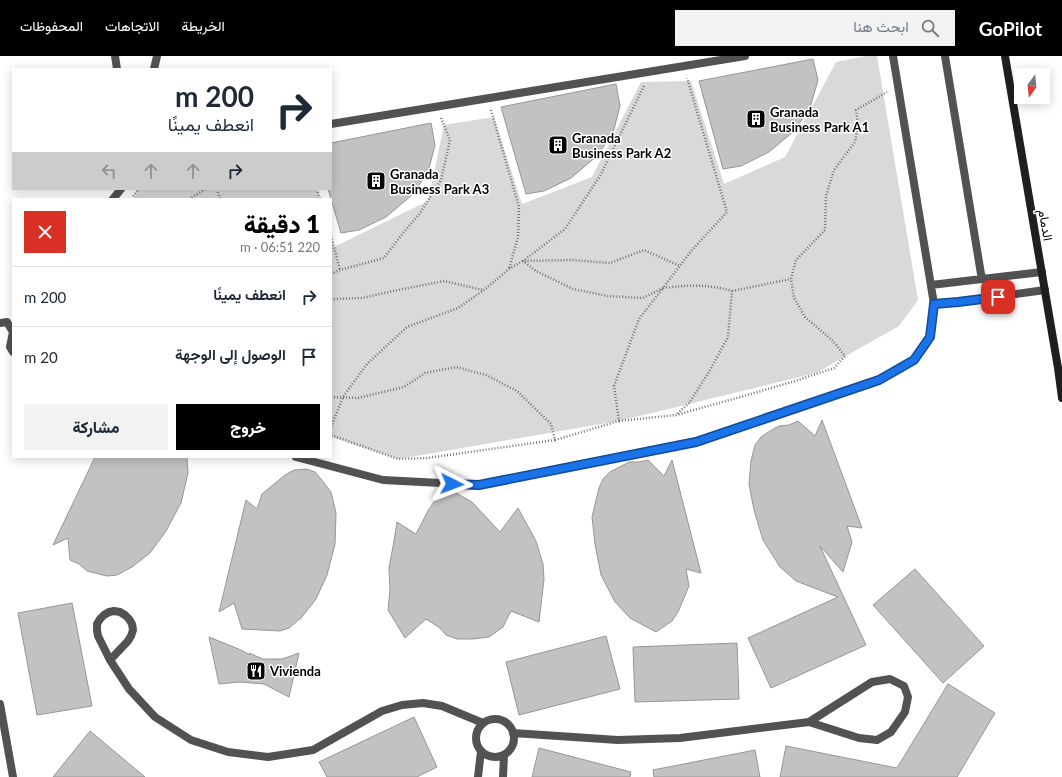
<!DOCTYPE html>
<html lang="ar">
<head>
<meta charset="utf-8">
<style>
  :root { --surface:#fff; --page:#f2f2f3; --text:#1f2937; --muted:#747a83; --line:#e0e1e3; --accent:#000 }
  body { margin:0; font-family:Lato,Vazirmatn,sans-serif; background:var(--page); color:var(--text); direction:rtl; height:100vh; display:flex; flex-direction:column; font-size:15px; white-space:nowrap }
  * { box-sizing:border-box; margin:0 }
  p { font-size:13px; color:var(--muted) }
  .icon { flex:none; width:22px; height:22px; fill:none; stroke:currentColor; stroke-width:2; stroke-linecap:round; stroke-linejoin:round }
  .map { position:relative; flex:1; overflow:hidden; direction:ltr }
  .panel { position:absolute; left:12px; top:142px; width:320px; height:260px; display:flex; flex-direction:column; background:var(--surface); border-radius:0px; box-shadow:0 2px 10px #0003; direction:rtl }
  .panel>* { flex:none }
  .hud { position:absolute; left:12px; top:12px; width:320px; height:122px; border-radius:0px; box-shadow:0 2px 10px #0003; direction:rtl; background:#fff; color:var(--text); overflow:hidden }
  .needle { width:26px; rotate:195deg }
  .buttons { position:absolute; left:1014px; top:12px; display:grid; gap:8px }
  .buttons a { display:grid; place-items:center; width:36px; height:36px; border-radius:0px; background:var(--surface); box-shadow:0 2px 10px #0003; font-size:20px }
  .pin { position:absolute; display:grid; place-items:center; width:34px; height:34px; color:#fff; margin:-17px; border-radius:8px; box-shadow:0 2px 6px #0006 }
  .me { position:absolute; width:44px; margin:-22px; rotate:93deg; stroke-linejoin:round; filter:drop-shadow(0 0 3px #0008) }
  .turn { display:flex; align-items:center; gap:14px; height:84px; padding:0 12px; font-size:18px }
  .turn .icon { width:52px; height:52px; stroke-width:2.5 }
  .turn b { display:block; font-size:28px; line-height:34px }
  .lanes { display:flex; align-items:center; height:38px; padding:0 12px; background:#0003; justify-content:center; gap:20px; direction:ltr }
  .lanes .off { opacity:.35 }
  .round { display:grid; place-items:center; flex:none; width:42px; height:42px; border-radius:0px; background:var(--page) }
  .overview { display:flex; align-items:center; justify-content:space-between; height:68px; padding:0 12px }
  h1 { font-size:24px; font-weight:800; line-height:30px; color:var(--accent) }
  .cta { display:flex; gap:8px; margin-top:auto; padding:8px 12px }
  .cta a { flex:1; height:46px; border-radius:0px; background:var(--accent); color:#fff; font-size:16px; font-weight:800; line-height:46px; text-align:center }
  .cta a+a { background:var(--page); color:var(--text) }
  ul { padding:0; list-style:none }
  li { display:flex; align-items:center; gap:12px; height:60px; padding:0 12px; border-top:1px solid var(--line) }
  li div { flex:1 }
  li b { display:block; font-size:15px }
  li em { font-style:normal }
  header { display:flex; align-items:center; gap:24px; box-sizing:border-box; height:56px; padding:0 20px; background:var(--accent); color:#fff }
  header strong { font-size:19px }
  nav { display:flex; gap:22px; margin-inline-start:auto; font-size:14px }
  .search { width:280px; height:36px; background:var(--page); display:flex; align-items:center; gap:10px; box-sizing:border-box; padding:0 14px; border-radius:0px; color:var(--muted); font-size:15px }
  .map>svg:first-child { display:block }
  .green { fill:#d9d9d9 }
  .building { fill:#c2c2c2; stroke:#969696 }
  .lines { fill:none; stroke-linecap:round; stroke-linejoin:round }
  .path { stroke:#747474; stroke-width:2.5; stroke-dasharray:1 2; stroke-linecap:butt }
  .lane { stroke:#525252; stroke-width:8 }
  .street { stroke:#525252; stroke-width:8 }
  .secondary { stroke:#1f1f1f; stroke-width:8 }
  .route-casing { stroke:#114b97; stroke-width:10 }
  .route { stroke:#1a73e8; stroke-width:7 }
  .labels { text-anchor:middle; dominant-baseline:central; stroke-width:3; stroke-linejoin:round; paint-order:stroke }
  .poi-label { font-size:13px; font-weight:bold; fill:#000; stroke:#fff; text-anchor:start }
  .street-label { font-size:13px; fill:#000; stroke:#fff }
</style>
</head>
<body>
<header>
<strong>GoPilot</strong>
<div class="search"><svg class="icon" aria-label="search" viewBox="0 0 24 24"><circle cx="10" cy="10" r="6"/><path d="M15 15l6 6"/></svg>ابحث هنا</div>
<nav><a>الخريطة</a><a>الاتجاهات</a><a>المحفوظات</a></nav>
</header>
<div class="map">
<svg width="1062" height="721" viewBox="0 0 1062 721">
  <rect width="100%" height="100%" fill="#fff"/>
  <path class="green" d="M 866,0 L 877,0 L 918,244 L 899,270 L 816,317 L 619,365 L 398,403 L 331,381 L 331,180 L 334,191 L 428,145 L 444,69 L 494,61 L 522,148 L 592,121 L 641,26 L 691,25 L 724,128 L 785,101 L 836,6 Z
    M 139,133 L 317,133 L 320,143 L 133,143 Z"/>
  <path class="building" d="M 813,3 L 818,24 L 810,52 L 794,75 L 769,96 L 741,110 L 723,113 L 699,25 Z
    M 616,28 L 620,50 L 613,77 L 597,100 L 571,122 L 544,135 L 526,138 L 501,51 Z
    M 431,67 L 435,89 L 428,116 L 412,139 L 386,161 L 359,174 L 341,177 L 328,133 L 331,133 L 331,87 Z
    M 822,364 L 862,472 L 847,470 L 852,486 L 843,516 L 820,490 L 866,589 L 771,632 L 748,582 L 838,541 L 796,525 L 780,511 L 763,484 L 754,454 L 749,428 L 751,405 L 755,389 L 761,381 L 770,375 L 779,370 L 789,369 L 798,365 L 815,380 Z
    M 95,401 L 187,401 L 188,417 L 181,447 L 166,475 L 150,497 L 132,511 L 117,519 L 107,520 L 87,515 L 79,508 L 70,504 L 68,482 L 53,489 Z
    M 648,404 L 664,420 L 672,404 L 701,517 L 686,513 L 689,530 L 678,556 L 672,565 L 656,576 L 630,562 L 615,546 L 601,519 L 595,488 L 592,461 L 599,432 L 603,423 L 610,416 L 629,406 L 639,406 Z
    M 306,413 L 315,416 L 321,423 L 331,436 L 336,457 L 335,488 L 327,519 L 316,543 L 302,561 L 289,572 L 280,575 L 242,573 L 234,547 L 219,556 L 246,444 L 257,453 L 262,438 L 285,419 L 294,414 Z
    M 456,437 L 472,446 L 500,476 L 518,452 L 536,485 L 543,508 L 544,523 L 539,566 L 511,555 L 503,571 L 489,581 L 473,583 L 457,583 L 446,579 L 440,572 L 426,563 L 405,582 L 388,554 L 390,534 L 389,512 L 394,485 L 397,466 L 416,478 L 429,453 L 436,443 Z
    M 915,513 L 984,590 L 943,627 L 873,549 Z
    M 72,547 L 92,650 L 37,659 L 18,557 Z
    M 606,580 L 620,633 L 519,659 L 506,606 Z
    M 209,581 L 241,594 L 250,599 L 249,597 L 263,603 L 282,603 L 299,597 L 289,641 L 264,628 L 240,626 L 219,628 Z
    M 737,587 L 739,643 L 635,646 L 633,591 Z
    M 948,628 L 995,657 L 957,721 L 780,721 L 786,690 L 897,712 Z
    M 414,661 L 437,711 L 417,721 L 327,721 L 319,706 Z
    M 90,675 L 145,721 L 53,721 Z
    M 539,692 L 631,716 L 630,721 L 532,721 Z
    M 755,694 L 760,721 L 654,721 L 653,714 Z"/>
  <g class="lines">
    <path class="path" d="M 644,30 L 600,120 L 565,173 L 523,205 L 536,215 L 573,233 L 608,240 L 643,242 L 663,232 L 692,194 L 727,156 L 687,22
      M 491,54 L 519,151 L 518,181 L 509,213
      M 217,133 L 220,143
      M 317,133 L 320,143
      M 133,140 L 139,133
      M 189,143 L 206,133
      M 331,180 L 340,214
      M 331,218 L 340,214 L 384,202 L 403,177 L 420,157 L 441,124 L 450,84 L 441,62
      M 732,235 L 791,223
      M 331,242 L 334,243 L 362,242 L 398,234 L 444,225 L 483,234
      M 331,341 L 358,342 L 404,331 L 425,317 L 456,311 L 486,319 L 517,335 L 551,368 L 555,384 L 427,402 L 398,403 L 331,379
      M 619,365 L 676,359 L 744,340 L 795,325 L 834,312 L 845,300 L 833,285 L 805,261 L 794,242 L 791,223 L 796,204 L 825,174 L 826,140 L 834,114 L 855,86 L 858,68 L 856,54 L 887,36
      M 331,371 L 343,341 L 367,308 L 407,271 L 458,252 L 484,234 L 509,213 L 523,205 L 572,204 L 610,207 L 644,194 L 680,210
      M 555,384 L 619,365 L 614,330 L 639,263 L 663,232 C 687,229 708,228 732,235 L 728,281 L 709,316 L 689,347 L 677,358"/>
    <path class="lane" d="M 115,0 L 117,13
      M 945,0 L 981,218 L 983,223
      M 331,68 L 745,0
      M 113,143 L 121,133
      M 931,229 L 1042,216
      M 934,248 L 958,246 L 1045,234
      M 0,267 L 7,266 L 13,276 L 10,291 L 13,296
      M 296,401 L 383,424 L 479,429 L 696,386 L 879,324 L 914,304 L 930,281 L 934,248 L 893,0
      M 110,604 L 128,585 L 131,580 L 133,574 L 132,568 L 129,563 L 125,559 L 120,556 L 114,555 L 109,556 L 104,559 L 100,563 L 97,568 L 97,574 L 98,580 L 110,604 L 129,633 L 155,661 L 191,684 L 228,696 L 268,701 L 313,694 L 382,655 L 402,649 L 423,647 L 442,650 L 483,667
      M 0,648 L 13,721
      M476 682a19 19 0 1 1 38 0a19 19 0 1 1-38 0Z
      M 513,677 L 618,684 L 680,682 L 809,666 L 872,626 L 890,623 L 904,630 L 908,641 L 905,656 L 891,676 L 877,684 L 859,682 L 809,666
      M 478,721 L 481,695
      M 503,721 L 504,699"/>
    <path class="street" d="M 154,13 L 157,0"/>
    <path class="secondary" d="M 1005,0 L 1058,312 L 1062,342"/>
  </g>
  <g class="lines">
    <g class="route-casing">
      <path id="route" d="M 452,428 L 479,429 L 696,386 L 879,324 L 914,304 L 930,281 L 934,248 L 958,246 L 998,241"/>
    </g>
    <use href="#route" class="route"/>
  </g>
  <defs>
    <g id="building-square" transform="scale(1)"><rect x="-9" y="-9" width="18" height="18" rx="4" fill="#000" stroke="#fff"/><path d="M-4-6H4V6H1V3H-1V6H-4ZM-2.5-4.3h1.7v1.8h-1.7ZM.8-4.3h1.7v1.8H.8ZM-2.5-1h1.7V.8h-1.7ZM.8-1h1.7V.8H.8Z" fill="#fff"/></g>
    <g id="restaurant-square" transform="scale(1)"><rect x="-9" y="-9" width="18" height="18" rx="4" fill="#000" stroke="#fff"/><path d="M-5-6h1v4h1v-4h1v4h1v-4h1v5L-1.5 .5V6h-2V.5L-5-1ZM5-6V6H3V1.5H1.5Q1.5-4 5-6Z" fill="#fff"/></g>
  </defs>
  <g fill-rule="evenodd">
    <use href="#building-square" x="756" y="63"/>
    <use href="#building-square" x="558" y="89"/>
    <use href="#building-square" x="376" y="125"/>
    <use href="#restaurant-square" x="256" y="615"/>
  </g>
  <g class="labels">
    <g class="poi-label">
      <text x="770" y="56">Granada<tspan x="770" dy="15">Business Park A1</tspan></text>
      <text x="572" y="82">Granada<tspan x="572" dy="15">Business Park A2</tspan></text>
      <text x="390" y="118">Granada<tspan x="390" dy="15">Business Park A3</tspan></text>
      <text x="270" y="615">Vivienda</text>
    </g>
    <g class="street-label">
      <text transform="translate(1046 169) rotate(80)">الدمام</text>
    </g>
  </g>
</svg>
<div class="buttons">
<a><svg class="needle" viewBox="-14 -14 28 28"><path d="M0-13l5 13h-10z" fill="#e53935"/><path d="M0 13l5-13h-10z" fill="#747a83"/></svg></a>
</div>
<div class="pin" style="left:998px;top:241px;background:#d93025"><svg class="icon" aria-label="arrive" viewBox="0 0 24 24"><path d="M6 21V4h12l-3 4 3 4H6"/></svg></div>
<svg class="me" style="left:452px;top:428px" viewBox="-20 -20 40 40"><path d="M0-17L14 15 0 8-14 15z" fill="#1a73e8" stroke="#fff" stroke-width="4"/></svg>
<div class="hud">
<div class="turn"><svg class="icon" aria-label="right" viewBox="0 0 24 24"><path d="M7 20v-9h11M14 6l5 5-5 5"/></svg><div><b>200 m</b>انعطف يمينًا</div></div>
<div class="lanes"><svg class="icon off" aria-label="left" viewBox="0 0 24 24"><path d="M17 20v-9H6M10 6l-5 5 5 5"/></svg><svg class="icon off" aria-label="ahead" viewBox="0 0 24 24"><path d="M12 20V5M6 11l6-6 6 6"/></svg><svg class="icon off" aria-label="ahead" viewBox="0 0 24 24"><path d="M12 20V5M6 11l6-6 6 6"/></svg><svg class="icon" aria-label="right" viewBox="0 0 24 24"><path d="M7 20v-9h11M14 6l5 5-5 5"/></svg></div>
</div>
<section class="panel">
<div class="overview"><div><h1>1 دقيقة</h1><p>220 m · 06:51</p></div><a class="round" style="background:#d93025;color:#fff"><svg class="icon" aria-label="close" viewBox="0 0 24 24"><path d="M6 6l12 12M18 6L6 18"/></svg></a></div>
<ul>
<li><svg class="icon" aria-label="right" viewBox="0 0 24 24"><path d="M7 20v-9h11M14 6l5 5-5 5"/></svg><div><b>انعطف يمينًا</b></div><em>200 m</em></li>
<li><svg class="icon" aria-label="arrive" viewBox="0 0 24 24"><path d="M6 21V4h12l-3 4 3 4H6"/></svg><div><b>الوصول إلى الوجهة</b></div><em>20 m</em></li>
</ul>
<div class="cta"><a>خروج</a><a>مشاركة</a></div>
</section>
</div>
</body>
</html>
